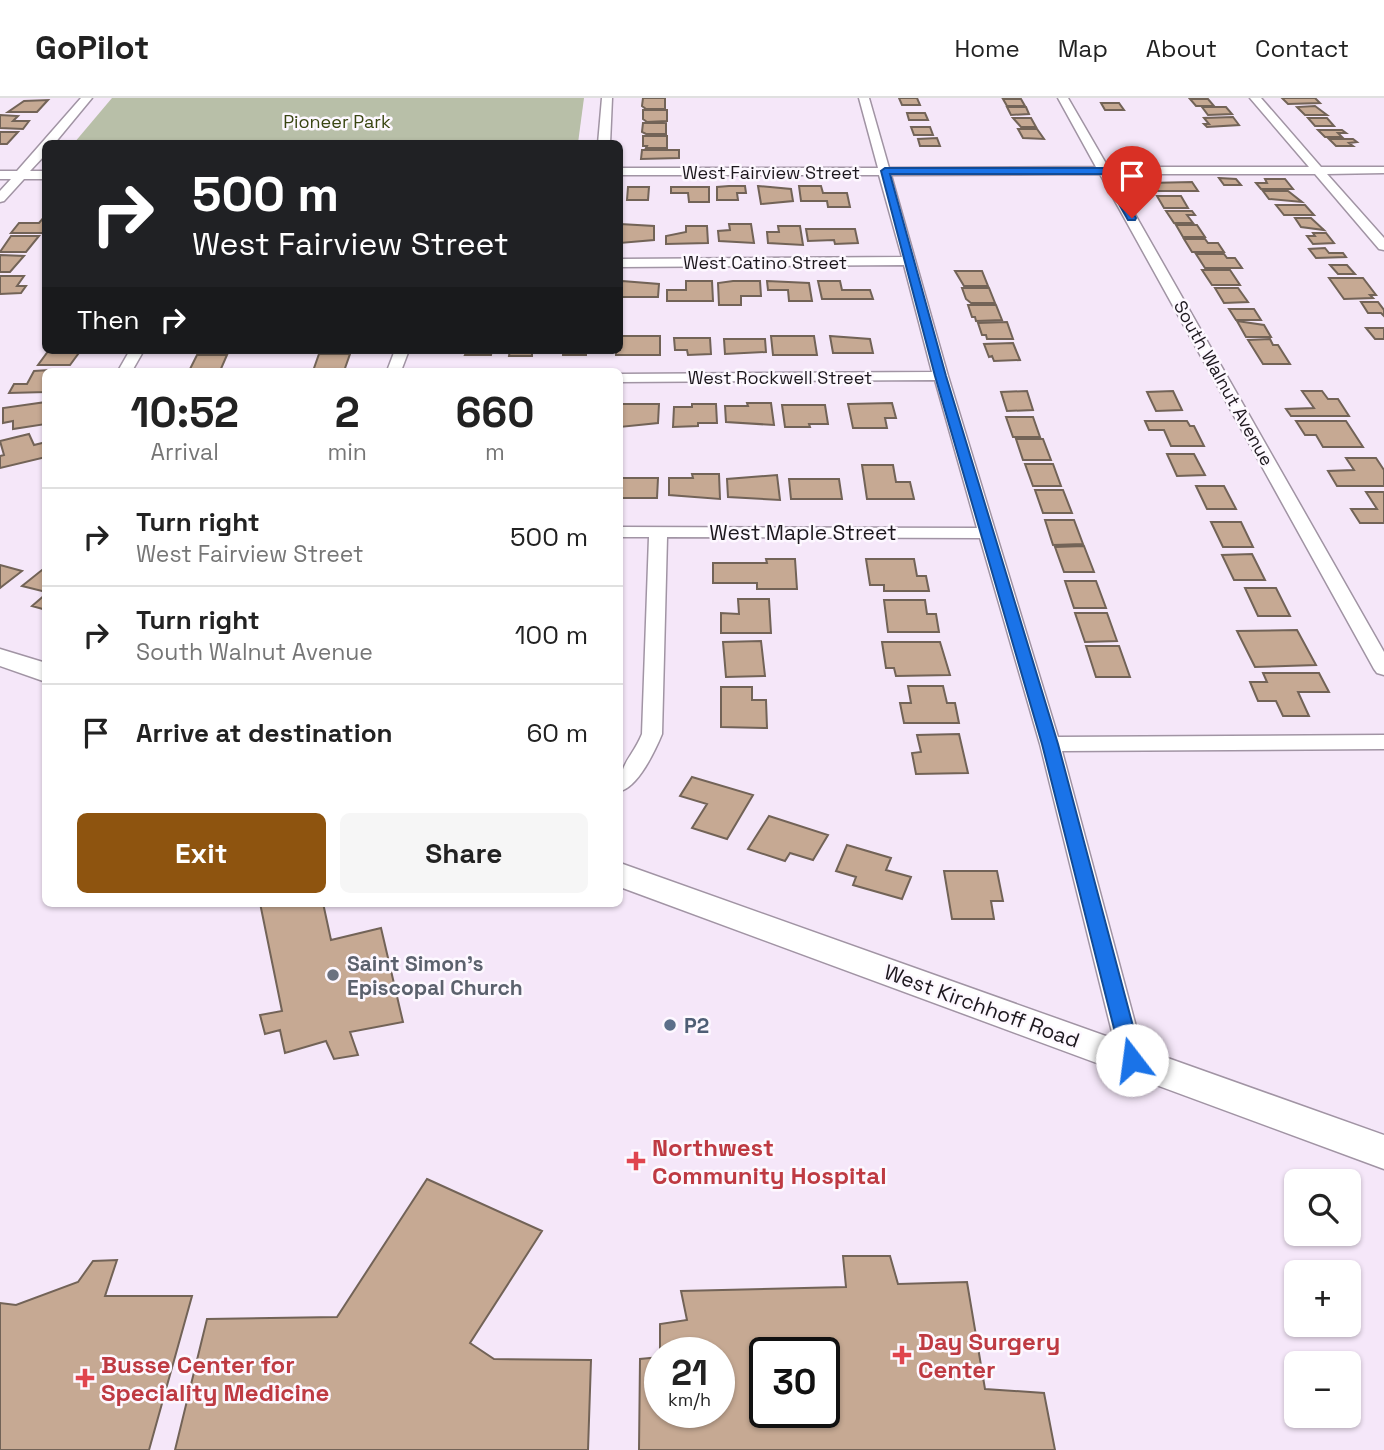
<!DOCTYPE html>
<html lang="en">
<head>
<meta charset="utf-8">
<style>
  :root { --surface:#fff; --page:#f6f6f6; --text:#222; --muted:#767676; --line:#e0e0e0; --accent:#8e540f }
  body { margin:0; font-family:"Space Grotesk",sans-serif; background:var(--page); color:var(--text); height:100vh; display:flex; flex-direction:column; font-size:26px; white-space:nowrap }
  * { box-sizing:border-box; margin:0 }
  p { font-size:23px; color:var(--muted) }
  .icon { flex:none; width:38px; height:38px; fill:none; stroke:currentColor; stroke-width:2; stroke-linecap:round; stroke-linejoin:round }
  .map { position:relative; flex:1; overflow:hidden }
  .details { position:absolute; left:42px; top:270px; width:581px; height:539px; display:flex; flex-direction:column; background:var(--surface); border-radius:10px; box-shadow:0 2px 5px #0004 }
  .details>* { flex:none }
  .banner { position:absolute; left:42px; top:42px; width:581px; height:214px; border-radius:10px; box-shadow:0 2px 5px #0004; background:#202124; color:#fff; overflow:hidden }
  .buttons { position:absolute; left:1284px; top:1071px; display:grid; gap:14px }
  .buttons a { display:grid; place-items:center; width:77px; height:77px; border-radius:10px; background:var(--surface); box-shadow:0 2px 5px #0004; font-size:35px }
  .speed { position:absolute; left:644px; top:1239px; display:flex; gap:14px; font-size:35px; font-weight:700; text-align:center }
  .speed>* { display:grid; place-content:center; width:91px; height:91px; border-radius:50%; background:var(--surface); box-shadow:0 2px 5px #0004; line-height:1 }
  .speed small { font-size:18px; font-weight:400 }
  .speed .limit { border:4px solid #111; border-radius:10px; background:#fff; color:#111 }
  .pin { position:absolute; display:grid; place-items:center; width:60px; height:60px; color:#fff; margin:-72px -30px; border-radius:50% 50% 50% 0; rotate:-45deg; box-shadow:0 0 7px #0007 }
  .pin .icon { rotate:45deg }
  .me { position:absolute; width:77px; margin:-38px; rotate:345deg; stroke-linejoin:round; filter:drop-shadow(0 0 5px #0008) }
  .turn { display:flex; align-items:center; gap:24px; height:147px; padding:0 35px; font-size:32px }
  .turn .icon { width:91px; height:91px; stroke-width:2.5 }
  .turn b { display:block; font-size:49px; line-height:60px }
  .then { display:flex; align-items:center; height:66px; padding:0 35px; background:#0003; gap:14px; font-size:26px }
  .eta { display:flex; justify-content:space-evenly; align-items:center; height:119px; text-align:center }
  .eta b { font-size:42px; font-weight:700; line-height:49px }
  .button { display:flex; gap:14px; margin-top:auto; padding:14px 35px }
  .button a { flex:1; height:80px; border-radius:10px; background:var(--accent); color:#fff; font-size:28px; font-weight:700; line-height:80px; text-align:center }
  .button a+a { background:var(--page); color:var(--text) }
  ul { padding:0; list-style:none }
  li { display:flex; align-items:center; gap:21px; height:98px; padding:0 35px; border-top:2px solid var(--line) }
  li div { flex:1 }
  li b { display:block; font-size:26px }
  li em { font-style:normal }
  header { display:flex; align-items:center; gap:42px; box-sizing:border-box; height:98px; padding:0 35px; background:var(--surface); border-bottom:2px solid var(--line) }
  header strong { font-size:33px }
  nav { display:flex; gap:38px; margin-inline-start:auto; font-size:24px }
  .map>svg:first-child { display:block }
  .green { fill:#b8bfa8 }
  .building { fill:#c6a993; stroke:#726357; stroke-width:2; fill-rule:evenodd }
  .lines { fill:none; stroke-linecap:round; stroke-linejoin:round }
  .street-casing { stroke:#a194a4; stroke-width:3 }
  .secondary-casing { stroke:#a194a4; stroke-width:3 }
  .street { fill:#fff; fill-rule:evenodd }
  .secondary { fill:#fff; fill-rule:evenodd }
  .route { fill:#1a73e8; stroke:#114b97; stroke-width:2 }
  .worship-dot { fill:#6b7280; stroke:#fdf8ff; stroke-width:2.5 }
  .service-dot { fill:#5c6f8a; stroke:#fdf8ff; stroke-width:2.5 }
  .health-dot { fill:#e0444e; stroke:#fdf8ff; stroke-width:2.5 }
  .labels { text-anchor:middle; dominant-baseline:central; stroke-width:5; stroke-linejoin:round; paint-order:stroke }
  .far-park-label { font-size:18px; fill:#394511; stroke:#fdf8ff }
  .far-street-label { font-size:18px; fill:#1d181e; stroke:#fdf8ff }
  .street-label { font-size:21px; fill:#1d181e; stroke:#fdf8ff }
  .worship-label { font-size:21px; font-weight:bold; fill:#5b616d; stroke:#fdf8ff; text-anchor:start }
  .service-label { font-size:21px; font-weight:bold; fill:#4e5e75; stroke:#fdf8ff; text-anchor:start }
  .near-health-label { font-size:24px; font-weight:bold; fill:#be3a42; stroke:#fdf8ff; text-anchor:start }
</style>
</head>
<body>
<header>
<strong>GoPilot</strong>
<nav><a>Home</a><a>Map</a><a>About</a><a>Contact</a></nav>
</header>
<div class="map">
<svg width="1384" height="1352" viewBox="0 0 1384 1352">
  <rect width="100%" height="100%" fill="#f5e7f9"/>
  <path class="green" d="M 112,0 L 584,0 L 578,45 L 74,45 Z"/>
  <path class="building" d="M 643,0 L 665,0 L 665,11 L 646,11 L 642,8 Z
    M 899,0 L 917,0 L 920,7 L 902,7 Z
    M 1282,0 L 1315,0 L 1320,5 L 1288,6 Z
    M 1003,1 L 1021,1 L 1025,8 L 1007,8 Z
    M 1190,1 L 1208,1 L 1214,8 L 1196,8 Z
    M 48,2 L 37,14 L 8,14 L 24,3 Z
    M 1101,5 L 1119,5 L 1124,12 L 1105,12 Z
    M 1315,8 L 1327,17 L 1305,17 L 1297,9 Z
    M 1007,9 L 1026,9 L 1029,16 L 1011,17 Z
    M 1202,9 L 1226,9 L 1232,16 L 1208,17 Z
    M 643,12 L 667,12 L 667,23 L 647,24 L 643,21 Z
    M 907,15 L 925,15 L 928,22 L 909,22 Z
    M 0,17 L 18,18 L 13,23 L 29,23 L 23,31 L 0,30 Z
    M 1233,19 L 1239,27 L 1207,29 L 1204,26 L 1209,26 L 1204,20 Z
    M 1013,20 L 1031,20 L 1036,29 L 1021,29 Z
    M 1308,20 L 1327,20 L 1334,28 L 1315,28 Z
    M 643,25 L 666,25 L 666,36 L 646,36 L 642,34 Z
    M 911,29 L 930,29 L 933,37 L 914,37 Z
    M 1018,31 L 1037,31 L 1044,41 L 1023,40 Z
    M 1318,32 L 1342,32 L 1346,35 L 1338,35 L 1342,39 L 1325,39 Z
    M 0,34 L 18,34 L 7,46 L 0,46 Z
    M 643,38 L 667,38 L 667,50 L 646,50 L 647,48 L 643,48 Z
    M 937,40 L 940,48 L 920,48 L 918,41 Z
    M 1329,41 L 1353,41 L 1357,44 L 1349,45 L 1353,48 L 1336,48 Z
    M 642,52 L 679,52 L 679,60 L 641,61 Z
    M 1219,80 L 1236,81 L 1241,87 L 1224,87 Z
    M 1265,81 L 1285,81 L 1293,91 L 1261,91 L 1256,85 L 1267,85 Z
    M 1192,84 L 1198,93 L 1154,93 L 1149,85 Z
    M 729,88 L 745,88 L 746,95 L 737,95 L 738,102 L 717,102 L 717,89 Z
    M 758,88 L 791,91 L 793,103 L 761,106 Z
    M 799,88 L 821,88 L 823,95 L 847,95 L 850,109 L 828,109 L 827,103 L 801,103 Z
    M 628,89 L 649,89 L 648,102 L 627,102 Z
    M 671,89 L 709,89 L 709,104 L 689,104 L 688,95 L 671,95 Z
    M 1263,93 L 1288,93 L 1302,104 L 1269,101 Z
    M 1157,98 L 1181,98 L 1188,110 L 1164,110 Z
    M 1276,107 L 1305,107 L 1314,117 L 1284,117 Z
    M 1166,113 L 1192,113 L 1195,117 L 1187,117 L 1193,125 L 1174,125 Z
    M 45,118 L 46,135 L 11,135 L 19,125 L 39,125 Z
    M 1295,120 L 1311,120 L 1324,132 L 1301,129 Z
    M 620,126 L 654,128 L 654,142 L 620,145 Z
    M 729,126 L 751,126 L 754,145 L 719,143 L 718,133 L 730,132 Z
    M 1176,127 L 1197,127 L 1205,139 L 1183,139 Z
    M 686,128 L 707,128 L 708,145 L 666,146 L 666,138 L 686,134 Z
    M 778,128 L 800,128 L 803,147 L 768,145 L 767,134 L 779,134 Z
    M 806,131 L 855,131 L 858,145 L 835,146 L 834,142 L 808,143 Z
    M 1313,135 L 1326,135 L 1334,145 L 1313,146 L 1307,138 L 1315,138 Z
    M 11,138 L 39,138 L 26,154 L 0,154 Z
    M 1184,141 L 1205,141 L 1208,145 L 1218,145 L 1224,154 L 1192,154 Z
    M 1325,150 L 1329,155 L 1343,155 L 1346,159 L 1316,160 L 1309,151 Z
    M 1196,156 L 1224,156 L 1227,160 L 1235,160 L 1242,170 L 1205,170 Z
    M 0,158 L 0,157 L 24,158 L 10,174 L 0,174 Z
    M 1330,167 L 1347,167 L 1355,176 L 1338,176 Z
    M 1202,172 L 1230,172 L 1240,187 L 1212,187 Z
    M 955,173 L 982,173 L 988,188 L 964,188 Z
    M 0,178 L 24,178 L 17,188 L 26,188 L 21,195 L 0,196 Z
    M 1329,180 L 1363,180 L 1376,197 L 1370,197 L 1373,200 L 1344,201 Z
    M 622,183 L 659,186 L 658,199 L 620,199 Z
    M 686,183 L 712,183 L 713,203 L 667,203 L 667,192 L 686,192 Z
    M 733,183 L 760,183 L 761,198 L 741,198 L 741,207 L 719,207 L 718,185 Z
    M 767,183 L 809,185 L 812,203 L 789,203 L 788,192 L 768,192 Z
    M 818,183 L 840,183 L 842,192 L 870,192 L 873,201 L 822,201 Z
    M 962,190 L 989,190 L 995,205 L 971,205 L 966,201 Z
    M 1215,190 L 1238,190 L 1248,204 L 1224,205 Z
    M 1361,204 L 1378,204 L 1384,212 L 1384,218 L 1381,215 L 1368,215 Z
    M 968,207 L 996,207 L 1002,222 L 976,223 L 975,219 L 972,219 Z
    M 1229,211 L 1254,211 L 1261,222 L 1236,222 Z
    M 1237,223 L 1264,227 L 1271,239 L 1246,239 Z
    M 1007,224 L 1013,241 L 987,241 L 986,237 L 982,237 L 978,225 Z
    M 1366,230 L 1384,230 L 1384,241 L 1375,241 Z
    M 620,238 L 660,238 L 660,257 L 616,257 L 616,252 L 620,252 Z
    M 771,238 L 814,238 L 817,257 L 773,257 Z
    M 830,238 L 870,241 L 873,255 L 833,255 Z
    M 674,240 L 710,240 L 711,256 L 688,257 L 687,252 L 675,252 Z
    M 724,241 L 765,241 L 766,254 L 725,256 Z
    M 1270,241 L 1273,247 L 1278,247 L 1290,266 L 1263,266 L 1248,242 Z
    M 1013,245 L 1020,262 L 994,263 L 992,258 L 989,259 L 984,246 Z
    M 49,252 L 81,252 L 70,267 L 38,267 Z
    M 451,252 L 492,252 L 491,257 L 465,257 L 466,255 L 450,255 Z
    M 510,252 L 550,252 L 549,255 L 532,255 L 532,258 L 509,258 Z
    M 563,252 L 603,252 L 586,254 L 586,257 L 563,257 Z
    M 319,256 L 350,256 L 344,273 L 313,273 Z
    M 197,257 L 227,257 L 220,273 L 189,273 Z
    M 66,271 L 46,273 L 46,294 L 9,295 L 14,286 L 27,286 L 34,273 Z
    M 1027,293 L 1033,312 L 1007,313 L 1001,294 Z
    M 1173,293 L 1182,312 L 1156,313 L 1147,294 Z
    M 1302,293 L 1322,293 L 1328,301 L 1338,301 L 1349,318 L 1291,318 L 1286,311 L 1314,310 Z
    M 46,304 L 46,326 L 13,331 L 13,323 L 3,325 L 3,310 Z
    M 747,305 L 771,305 L 774,327 L 726,324 L 725,308 L 748,308 Z
    M 892,305 L 896,320 L 885,320 L 887,330 L 853,330 L 848,306 Z
    M 620,306 L 659,306 L 658,325 L 620,329 Z
    M 692,306 L 716,306 L 717,325 L 698,325 L 698,328 L 673,329 L 674,309 L 692,309 Z
    M 782,307 L 825,307 L 828,326 L 809,326 L 810,329 L 785,329 Z
    M 1006,319 L 1033,319 L 1040,339 L 1013,339 Z
    M 1145,323 L 1187,323 L 1190,328 L 1194,328 L 1204,348 L 1171,348 L 1164,332 L 1149,332 Z
    M 1296,323 L 1346,323 L 1363,349 L 1323,349 L 1316,337 L 1305,337 Z
    M 29,336 L 34,347 L 46,344 L 46,359 L 0,370 L 0,358 L 4,357 L 0,343 Z
    M 1016,341 L 1043,341 L 1051,362 L 1023,362 Z
    M 1167,356 L 1194,356 L 1205,377 L 1177,378 Z
    M 1346,360 L 1376,360 L 1384,372 L 1384,388 L 1337,388 L 1328,373 L 1354,372 Z
    M 1025,366 L 1053,366 L 1061,388 L 1033,388 Z
    M 862,367 L 893,367 L 896,384 L 910,384 L 914,401 L 867,401 Z
    M 692,376 L 719,376 L 720,401 L 669,397 L 669,380 L 693,380 Z
    M 777,377 L 780,402 L 728,399 L 727,381 Z
    M 620,380 L 658,380 L 657,400 L 620,400 Z
    M 789,381 L 839,381 L 842,401 L 791,401 Z
    M 1196,388 L 1224,388 L 1236,411 L 1207,411 Z
    M 1035,392 L 1063,392 L 1072,415 L 1043,415 Z
    M 1366,394 L 1384,394 L 1384,425 L 1360,425 L 1351,411 L 1377,411 Z
    M 1045,422 L 1074,422 L 1083,446 L 1053,447 Z
    M 1211,424 L 1241,424 L 1253,449 L 1223,449 Z
    M 1084,448 L 1094,474 L 1064,474 L 1055,449 Z
    M 1252,456 L 1265,482 L 1234,482 L 1222,457 Z
    M 766,461 L 795,461 L 797,491 L 757,491 L 757,485 L 713,485 L 713,465 L 767,465 Z
    M 866,461 L 914,461 L 917,478 L 926,478 L 929,493 L 884,493 L 884,487 L 870,487 Z
    M 0,467 L 22,473 L 0,490 Z
    M 42,472 L 46,473 L 46,494 L 22,488 Z
    M 1065,483 L 1096,483 L 1106,510 L 1074,510 Z
    M 1245,490 L 1276,490 L 1290,518 L 1258,518 Z
    M 46,496 L 46,512 L 32,508 Z
    M 738,501 L 769,501 L 771,535 L 721,535 L 721,515 L 739,516 Z
    M 884,502 L 925,502 L 927,516 L 936,516 L 939,534 L 888,534 Z
    M 1075,515 L 1107,515 L 1117,543 L 1085,544 Z
    M 1297,532 L 1316,567 L 1255,569 L 1237,533 Z
    M 761,543 L 765,578 L 726,579 L 723,544 Z
    M 882,544 L 940,544 L 950,577 L 896,578 L 894,570 L 886,570 Z
    M 1086,548 L 1119,548 L 1130,579 L 1096,579 Z
    M 1263,575 L 1319,575 L 1329,594 L 1298,594 L 1309,618 L 1283,618 L 1276,603 L 1258,603 L 1250,584 L 1267,584 Z
    M 908,588 L 943,588 L 947,605 L 955,605 L 959,625 L 904,625 L 900,605 L 911,605 Z
    M 721,589 L 752,589 L 752,602 L 766,602 L 767,630 L 721,629 Z
    M 959,636 L 968,675 L 916,676 L 912,655 L 921,654 L 917,637 Z
    M 692,679 L 753,697 L 727,741 L 692,730 L 707,706 L 680,698 Z
    M 769,718 L 828,737 L 813,762 L 790,755 L 785,763 L 748,751 Z
    M 847,747 L 891,760 L 886,772 L 911,779 L 902,801 L 853,787 L 856,779 L 836,773 Z
    M 944,773 L 997,773 L 1003,803 L 991,803 L 994,821 L 952,821 Z
    M 260,805 L 323,805 L 331,842 L 381,830 L 403,924 L 350,934 L 358,957 L 334,961 L 326,943 L 285,955 L 280,932 L 265,936 L 260,917 L 282,913 Z
    M 427,1081 L 542,1133 L 470,1245 L 494,1261 L 591,1262 L 588,1352 L 175,1352 L 207,1221 L 337,1219 Z
    M 843,1158 L 890,1158 L 898,1186 L 967,1184 L 985,1291 L 1044,1295 L 1055,1352 L 639,1352 L 640,1261 L 660,1259 L 660,1314 L 719,1314 L 719,1255 L 660,1255 L 660,1226 L 687,1222 L 681,1193 L 846,1189 ZM 765,1255 L 824,1255 L 824,1314 L 765,1314 Z
    M 117,1162 L 105,1198 L 192,1198 L 149,1352 L 0,1352 L 0,1205 L 16,1207 L 78,1184 L 93,1163 Z"/>
  <g class="lines">
    <g class="street-casing">
      <path id="street" d="M 81,0 L 92,0 L 54,46 L 46,46 L 46,56 L 30,73 L 46,73 L 46,81 L 24,81 L 4,103 L 0,104 L 0,93 L 11,81 L 0,81 L 0,73 L 17,73 Z
        M 602,0 L 612,0 L 610,46 L 598,46 Z
        M 859,0 L 869,0 L 889,70 L 1096,69 L 1058,0 L 1068,0 L 1108,69 L 1309,69 L 1250,0 L 1261,0 L 1321,69 L 1384,69 L 1384,75 L 1327,76 L 1384,140 L 1384,152 L 1379,151 L 1315,76 L 1112,76 L 1384,554 L 1384,577 L 1377,575 L 1374,571 L 1100,76 L 891,77 L 948,278 L 1058,639 L 1384,637 L 1384,651 L 1062,653 L 1145,962 L 1141,969 L 1132,973 L 1123,969 L 1119,962 L 1040,646 L 980,440 L 667,439 L 662,636 C 655,653 638,689 620,693 C 620,663 631,662 642,636 L 649,439 L 620,439 L 620,429 L 977,430 L 935,282 L 620,284 L 620,276 L 932,274 L 904,167 L 620,169 L 620,161 L 902,159 L 879,77 L 620,77 L 620,70 L 878,70 Z
        M 130,252 L 144,252 L 132,273 L 118,273 Z
        M 395,252 L 409,252 L 401,273 L 387,273 Z"/>
    </g>
    <g class="secondary-casing">
      <path id="secondary" d="M 0,551 L 46,565 L 46,584 L 0,568 Z
        M 620,765 L 1384,1037 L 1384,1071 L 620,789 Z"/>
    </g>
    <use href="#street" class="street"/>
    <use href="#secondary" class="secondary"/>
  </g>
  <path class="route" d="M 1105,70 L 1109,73 L 1136,120 L 1135,122 L 1128,122 L 1102,76 L 890,76 L 946,278 L 1058,646 L 1142,962 L 1139,968 L 1132,970 L 1125,968 L 1122,962 L 1042,646 L 935,278 L 881,73 L 885,70 Z"/>
  <circle class="worship-dot" cx="333" cy="877" r="7"/>
  <circle class="service-dot" cx="670" cy="927" r="7"/>
  <g class="health-dot">
    <path d="M632.5 1052.5h7v7h7v7h-7v7h-7v-7h-7v-7h7z"/>
    <path d="M898.5 1246.5h7v7h7v7h-7v7h-7v-7h-7v-7h7z"/>
    <path d="M81.5 1269.5h7v7h7v7h-7v7h-7v-7h-7v-7h7z"/>
  </g>
  <g class="labels">
    <g class="far-park-label">
      <text x="337" y="23">Pioneer Park</text>
    </g>
    <g class="far-street-label">
      <text x="771" y="74">West Fairview Street</text>
      <text x="765" y="164">West Catino Street</text>
      <text x="780" y="279">West Rockwell Street</text>
      <text transform="translate(1224 285) rotate(61)">South Walnut Avenue</text>
    </g>
    <g class="street-label">
      <text x="803" y="434">West Maple Street</text>
      <text transform="translate(982 908) rotate(20)">West Kirchhoff Road</text>
    </g>
    <g class="worship-label">
      <text x="347" y="865">Saint Simon's<tspan x="347" dy="24">Episcopal Church</tspan></text>
    </g>
    <g class="service-label">
      <text x="684" y="927">P2</text>
    </g>
    <g class="near-health-label">
      <text x="652" y="1049">Northwest<tspan x="652" dy="28">Community Hospital</tspan></text>
      <text x="918" y="1243">Day Surgery<tspan x="918" dy="28">Center</tspan></text>
      <text x="101" y="1266">Busse Center for<tspan x="101" dy="28">Speciality Medicine</tspan></text>
    </g>
  </g>
</svg>
<div class="buttons">
<a><svg class="icon" aria-label="search" viewBox="0 0 24 24"><circle cx="10" cy="10" r="6"/><path d="M15 15l6 6"/></svg></a>
<a>+</a>
<a>−</a>
</div>
<div class="speed"><div>21<small>km/h</small></div><div class="limit">30</div></div>
<div class="pin" style="left:1132px;top:120px;background:#d93025"><svg class="icon" aria-label="arrive" viewBox="0 0 24 24"><path d="M6 21V4h12l-3 4 3 4H6"/></svg></div>
<svg class="me" style="left:1132px;top:962px" viewBox="-20 -20 40 40"><circle r="19" fill="#fff"/><path d="M0-13L10 11 0 6-10 11z" fill="#1a73e8"/></svg>
<div class="banner">
<div class="turn"><svg class="icon" aria-label="right" viewBox="0 0 24 24"><path d="M7 20v-9h11M14 6l5 5-5 5"/></svg><div><b>500 m</b>West Fairview Street</div></div>
<div class="then">Then<svg class="icon" aria-label="right" viewBox="0 0 24 24"><path d="M7 20v-9h11M14 6l5 5-5 5"/></svg></div>
</div>
<section class="details">
<div class="eta">
<div><b>10:52</b><p>Arrival</p></div>
<div><b>2</b><p>min</p></div>
<div><b>660</b><p>m</p></div>
</div>
<ul>
<li><svg class="icon" aria-label="right" viewBox="0 0 24 24"><path d="M7 20v-9h11M14 6l5 5-5 5"/></svg><div><b>Turn right</b><p>West Fairview Street</p></div><em>500 m</em></li>
<li><svg class="icon" aria-label="right" viewBox="0 0 24 24"><path d="M7 20v-9h11M14 6l5 5-5 5"/></svg><div><b>Turn right</b><p>South Walnut Avenue</p></div><em>100 m</em></li>
<li><svg class="icon" aria-label="arrive" viewBox="0 0 24 24"><path d="M6 21V4h12l-3 4 3 4H6"/></svg><div><b>Arrive at destination</b></div><em>60 m</em></li>
</ul>
<div class="button"><a>Exit</a><a>Share</a></div>
</section>
</div>
</body>
</html>
